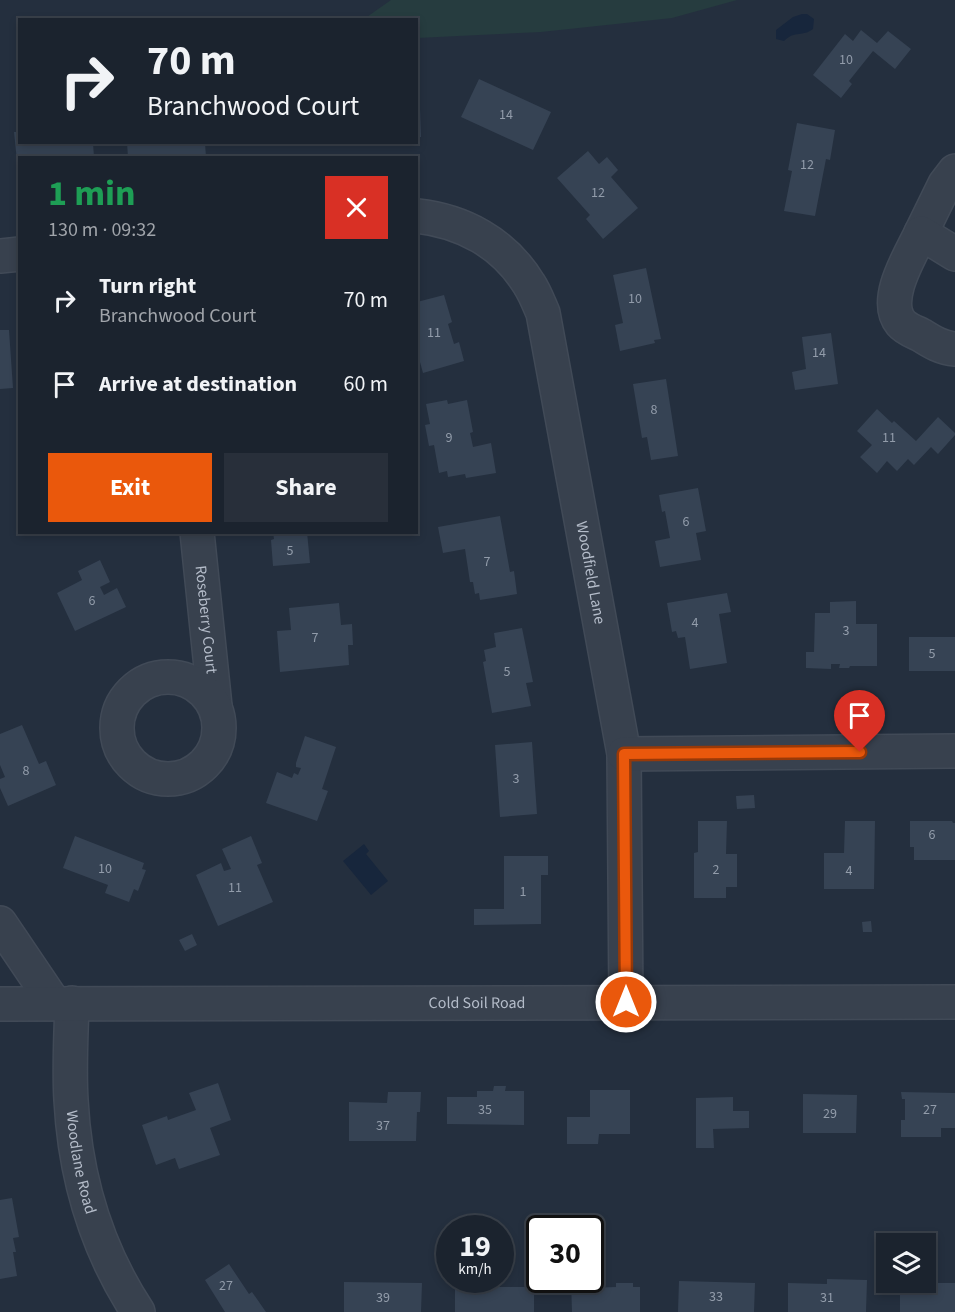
<!DOCTYPE html>
<html lang="en">
<head>
<meta charset="utf-8">
<style>
  :root { --surface:#1b232e; --page:#282f3a; --text:#f1f3f6; --muted:#a0a4aa; --line:#39404a; --accent:#ea580c }
  body { margin:0; font-family:"Source Sans 3",sans-serif; background:var(--page); color:var(--text); height:100vh; display:flex; flex-direction:column; font-size:22px; white-space:nowrap }
  * { box-sizing:border-box; margin:0 }
  p { font-size:20px; color:var(--muted) }
  .icon { flex:none; width:33px; height:33px; fill:none; stroke:currentColor; stroke-width:2; stroke-linecap:round; stroke-linejoin:round }
  .map { position:relative; flex:1; overflow:hidden }
  .sheet { position:absolute; left:18px; top:156px; width:400px; height:378px; display:flex; flex-direction:column; background:var(--surface); border-radius:0px; box-shadow:0 3px 9px #0003,0 0 0 2px var(--line) }
  .sheet>* { flex:none }
  .top-card { position:absolute; left:18px; top:18px; width:400px; height:126px; border-radius:0px; box-shadow:0 3px 9px #0003,0 0 0 2px var(--line); background:#1b232e; color:var(--text); overflow:hidden }
  .controls { position:absolute; left:876px; top:1233px; display:grid; gap:12px }
  .controls a { display:grid; place-items:center; width:60px; height:60px; border-radius:0px; background:var(--surface); box-shadow:0 3px 9px #0003,0 0 0 2px var(--line); font-size:30px }
  .speed { position:absolute; left:436px; top:1215px; display:flex; gap:12px; font-size:30px; font-weight:700; text-align:center }
  .speed>* { display:grid; place-content:center; width:78px; height:78px; border-radius:50%; background:var(--surface); box-shadow:0 3px 9px #0003,0 0 0 2px var(--line); line-height:1 }
  .speed small { font-size:15px; font-weight:400 }
  .speed .limit { border:3px solid #111; border-radius:9px; background:#fff; color:#111 }
  .pin { position:absolute; display:grid; place-items:center; width:51px; height:51px; color:#fff; margin:-62px -26px; border-radius:50% 50% 50% 0; rotate:-45deg; box-shadow:0 0 6px #0007 }
  .pin .icon { rotate:45deg }
  .me { position:absolute; width:66px; margin:-33px; rotate:0deg; stroke-linejoin:round; filter:drop-shadow(0 0 4px #0008) }
  .turn { display:flex; align-items:center; gap:21px; height:126px; padding:0 30px; font-size:27px }
  .turn .icon { width:78px; height:78px; stroke-width:2.5 }
  .turn b { display:block; font-size:42px; line-height:51px }
  .round { display:grid; place-items:center; flex:none; width:63px; height:63px; border-radius:0px; background:var(--page) }
  .headline { display:flex; align-items:center; justify-content:space-between; height:102px; padding:0 30px }
  h1 { font-size:36px; font-weight:700; line-height:45px; color:#1e9e55 }
  .action { display:flex; gap:12px; margin-top:auto; padding:12px 30px }
  .action a { flex:1; height:69px; border-radius:0px; background:var(--accent); color:#fff; font-size:24px; font-weight:700; line-height:69px; text-align:center }
  .action a+a { background:var(--page); color:var(--text) }
  ul { padding:0; list-style:none }
  li { display:flex; align-items:center; gap:18px; height:84px; padding:0 30px }
  li div { flex:1 }
  li b { display:block; font-size:22px }
  li em { font-style:normal }
  .map>svg:first-child { display:block }
  .green { fill:#263c3f }
  .water { fill:#17263c }
  .building { fill:#364354 }
  .lines { fill:none; stroke-linecap:round; stroke-linejoin:round }
  .minor-casing { stroke:#414a57; stroke-width:36 }
  .minor { stroke:#38414e; stroke-width:33 }
  .route-casing { stroke:#983908; stroke-width:15 }
  .route { stroke:#ea580c; stroke-width:10 }
  .labels { text-anchor:middle; dominant-baseline:central; stroke-width:6; stroke-linejoin:round; paint-order:stroke }
  .number-label { font-size:14px; fill:#929caa }
  .street-label { font-size:16px; fill:#b4bcc9; stroke:#1d2633 }
</style>
</head>
<body>
<div class="map">
<svg width="955" height="1312" viewBox="0 0 955 1312">
  <rect width="100%" height="100%" fill="#242f3e"/>
  <path class="green" d="M 391,0 L 737,0 L 672,18 L 541,32 L 417,38 L 417,20 L 364,19 Z"/>
  <path class="water" d="M 802,14 L 807,14 L 814,19 L 813,29 C 803,37 795,30 784,41 L 776,39 L 776,30 L 793,17 Z
    M 364,844 L 369,851 L 366,854 L 388,881 L 371,895 L 343,861 Z"/>
  <path class="building" d="M 861,30 L 877,43 L 888,31 L 911,49 L 895,69 L 873,51 L 849,81 L 852,84 L 841,98 L 813,75 L 845,34 L 853,41 Z
    M 479,79 L 551,112 L 533,150 L 461,117 Z
    M 417,108 L 420,108 L 421,137 L 417,137 Z
    M 797,123 L 835,130 L 830,160 L 826,159 L 815,216 L 784,211 L 792,171 L 788,170 Z
    M 14,132 L 20,132 L 20,142 L 93,142 L 94,158 L 20,158 L 20,171 L 18,171 Z
    M 127,142 L 205,142 L 206,158 L 128,158 Z
    M 588,151 L 599,164 L 607,157 L 618,170 L 611,177 L 638,208 L 603,239 L 586,219 L 590,215 L 557,178 Z
    M 646,268 L 661,339 L 654,340 L 655,343 L 620,351 L 615,325 L 623,323 L 613,275 Z
    M 444,295 L 452,322 L 448,324 L 454,344 L 459,342 L 464,361 L 423,373 L 417,351 L 417,302 Z
    M 0,330 L 9,330 L 13,388 L 0,389 Z
    M 831,333 L 838,384 L 795,390 L 792,372 L 806,369 L 802,337 Z
    M 666,379 L 678,456 L 651,460 L 647,437 L 642,438 L 633,384 Z
    M 447,400 L 448,404 L 467,400 L 473,432 L 470,433 L 473,447 L 491,443 L 496,473 L 466,478 L 465,474 L 448,477 L 447,471 L 439,473 L 434,445 L 429,446 L 425,425 L 430,424 L 426,404 Z
    M 877,409 L 892,423 L 894,421 L 916,441 L 938,417 L 955,433 L 955,435 L 938,454 L 931,447 L 914,465 L 908,459 L 897,471 L 887,461 L 877,473 L 860,457 L 872,445 L 857,431 Z
    M 698,488 L 706,531 L 696,533 L 701,560 L 660,567 L 655,541 L 670,538 L 665,511 L 662,512 L 659,495 Z
    M 500,516 L 510,572 L 514,571 L 517,594 L 480,600 L 479,593 L 475,594 L 473,582 L 470,582 L 465,549 L 443,553 L 438,527 Z
    M 273,532 L 307,532 L 310,563 L 273,566 L 271,540 L 274,539 Z
    M 100,560 L 110,582 L 100,587 L 104,595 L 117,588 L 126,607 L 75,631 L 57,593 L 82,580 L 78,571 Z
    M 727,593 L 731,612 L 719,614 L 727,663 L 690,669 L 685,637 L 678,638 L 676,631 L 672,632 L 667,603 Z
    M 856,601 L 856,624 L 877,624 L 877,666 L 850,666 L 849,668 L 839,668 L 840,664 L 831,664 L 831,669 L 806,668 L 806,652 L 814,652 L 815,613 L 830,613 L 830,602 Z
    M 339,603 L 341,625 L 352,624 L 353,645 L 348,645 L 349,665 L 280,672 L 277,631 L 291,630 L 289,608 Z
    M 522,628 L 533,682 L 526,683 L 531,706 L 492,713 L 483,662 L 486,661 L 484,650 L 496,647 L 494,633 Z
    M 909,637 L 955,637 L 955,671 L 909,671 Z
    M 22,725 L 39,764 L 46,761 L 56,785 L 8,806 L 0,788 L 0,779 L 5,777 L 0,765 L 0,734 Z
    M 305,736 L 336,747 L 322,789 L 328,791 L 317,821 L 266,803 L 277,772 L 292,778 L 294,773 L 298,775 L 301,768 L 296,767 L 296,763 Z
    M 532,742 L 537,814 L 500,817 L 495,745 Z
    M 754,795 L 755,808 L 737,809 L 736,796 Z
    M 698,821 L 727,821 L 726,854 L 737,854 L 737,887 L 726,887 L 726,898 L 694,898 L 694,853 L 698,852 Z
    M 845,821 L 875,821 L 874,889 L 824,889 L 824,853 L 844,853 Z
    M 910,821 L 952,821 L 953,823 L 955,823 L 955,860 L 914,860 L 914,847 L 910,847 Z
    M 75,836 L 144,863 L 142,869 L 146,870 L 138,891 L 134,889 L 129,902 L 105,893 L 108,885 L 63,868 Z
    M 251,836 L 262,863 L 257,865 L 273,902 L 218,926 L 196,875 L 221,863 L 224,871 L 231,869 L 222,849 Z
    M 504,856 L 548,856 L 548,875 L 541,875 L 541,924 L 474,925 L 474,909 L 504,909 Z
    M 871,921 L 872,932 L 863,932 L 862,922 Z
    M 192,934 L 197,945 L 185,951 L 179,940 Z
    M 218,1083 L 231,1120 L 210,1128 L 220,1155 L 179,1169 L 175,1158 L 156,1165 L 142,1125 L 167,1116 L 168,1120 L 196,1110 L 189,1093 Z
    M 494,1086 L 506,1086 L 505,1091 L 524,1091 L 524,1125 L 447,1124 L 447,1097 L 477,1097 L 477,1091 L 493,1091 Z
    M 590,1090 L 630,1090 L 630,1134 L 599,1134 L 598,1144 L 567,1144 L 567,1117 L 590,1117 Z
    M 388,1092 L 421,1092 L 420,1112 L 417,1112 L 416,1141 L 349,1141 L 349,1102 L 387,1103 Z
    M 901,1092 L 955,1093 L 955,1128 L 941,1128 L 941,1137 L 901,1137 L 901,1120 L 905,1120 L 905,1099 L 902,1099 Z
    M 803,1094 L 857,1095 L 856,1133 L 803,1133 Z
    M 733,1097 L 733,1111 L 749,1111 L 749,1128 L 713,1129 L 714,1148 L 696,1148 L 696,1098 Z
    M 12,1198 L 19,1237 L 13,1238 L 16,1252 L 13,1252 L 17,1276 L 0,1279 L 0,1200 Z
    M 229,1264 L 249,1294 L 252,1292 L 266,1312 L 225,1312 L 205,1280 Z
    M 827,1279 L 867,1280 L 866,1312 L 788,1312 L 788,1283 L 827,1284 Z
    M 679,1281 L 755,1283 L 754,1312 L 678,1312 Z
    M 344,1282 L 422,1283 L 421,1312 L 344,1312 Z
    M 455,1282 L 495,1282 L 495,1287 L 534,1287 L 534,1312 L 455,1312 Z
    M 571,1282 L 587,1282 L 587,1288 L 616,1287 L 616,1283 L 633,1283 L 633,1287 L 640,1287 L 640,1312 L 572,1312 Z
    M 900,1283 L 955,1283 L 955,1312 L 900,1312 Z"/>
  <g class="lines">
    <g class="minor-casing">
      <g id="minor">
        <path id="s1" d="M 417,216 C 463,221 504,243 529,284 C 535,293 539,304 543,313 L 624,754 L 626,1002"/>
        <path d="M 921,233 L 945,184 L 955,171"/>
        <path d="M 955,254 L 921,233 C 910,256 882,300 901,323 C 906,329 915,332 921,335 C 932,342 942,348 955,349"/>
        <path d="M 0,256 L 20,254"/>
        <path id="s2" d="M 197,532 L 215,706"/>
        <circle cx="168" cy="728" r="51"/>
        <path d="M 624,754 L 955,751"/>
        <path d="M 0,923 L 54,1003"/>
        <path id="s3" d="M 72,1003 C 71,1035 69,1068 71,1100 C 75,1176 96,1248 138,1312"/>
        <path id="s4" d="M 0,1004 L 955,1002"/>
      </g>
    </g>
    <use href="#minor" class="minor"/>
  </g>
  <g class="lines">
    <g class="route-casing">
      <path id="route" d="M 626,1002 L 624,754 L 860,752"/>
    </g>
    <use href="#route" class="route"/>
  </g>
  <g class="labels">
    <g class="number-label">
      <text x="846" y="60">10</text>
      <text x="506" y="115">14</text>
      <text x="807" y="165">12</text>
      <text x="598" y="193">12</text>
      <text x="635" y="299">10</text>
      <text x="434" y="333">11</text>
      <text x="819" y="353">14</text>
      <text x="654" y="410">8</text>
      <text x="449" y="438">9</text>
      <text x="889" y="438">11</text>
      <text x="686" y="522">6</text>
      <text x="290" y="551">5</text>
      <text x="487" y="562">7</text>
      <text x="92" y="601">6</text>
      <text x="695" y="623">4</text>
      <text x="846" y="631">3</text>
      <text x="315" y="638">7</text>
      <text x="932" y="654">5</text>
      <text x="507" y="672">5</text>
      <text x="26" y="771">8</text>
      <text x="516" y="779">3</text>
      <text x="932" y="835">6</text>
      <text x="105" y="869">10</text>
      <text x="716" y="870">2</text>
      <text x="849" y="871">4</text>
      <text x="235" y="888">11</text>
      <text x="523" y="892">1</text>
      <text x="485" y="1110">35</text>
      <text x="930" y="1110">27</text>
      <text x="830" y="1114">29</text>
      <text x="383" y="1126">37</text>
      <text x="226" y="1286">27</text>
      <text x="716" y="1297">33</text>
      <text x="383" y="1298">39</text>
      <text x="827" y="1298">31</text>
    </g>
    <g class="street-label">
      <text stroke="none"><textPath href="#s1" startOffset="432">Woodfield Lane</textPath></text>
      <text stroke="none"><textPath href="#s2" startOffset="88">Roseberry Court</textPath></text>
      <text stroke="none"><textPath href="#s4" startOffset="477">Cold Soil Road</textPath></text>
      <text stroke="none"><textPath href="#s3" startOffset="160">Woodlane Road</textPath></text>
    </g>
  </g>
</svg>
<div class="controls">
<a><svg class="icon" aria-label="layers" viewBox="0 0 24 24"><path d="M12 4l9 5-9 5-9-5zM3 14l9 5 9-5"/></svg></a>
</div>
<div class="speed"><div>19<small>km/h</small></div><div class="limit">30</div></div>
<div class="pin" style="left:860px;top:752px;background:#d93025"><svg class="icon" aria-label="arrive" viewBox="0 0 24 24"><path d="M6 21V4h12l-3 4 3 4H6"/></svg></div>
<svg class="me" style="left:626px;top:1002px" viewBox="-20 -20 40 40"><circle r="17" fill="#ea580c" stroke="#fff" stroke-width="3"/><path d="M0-11L8 9 0 5-8 9z" fill="#fff"/></svg>
<div class="top-card">
<div class="turn"><svg class="icon" aria-label="right" viewBox="0 0 24 24"><path d="M7 20v-9h11M14 6l5 5-5 5"/></svg><div><b>70 m</b>Branchwood Court</div></div>
</div>
<section class="sheet">
<div class="headline"><div><h1>1 min</h1><p>130 m · 09:32</p></div><a class="round" style="background:#d93025;color:#fff"><svg class="icon" aria-label="close" viewBox="0 0 24 24"><path d="M6 6l12 12M18 6L6 18"/></svg></a></div>
<ul>
<li><svg class="icon" aria-label="right" viewBox="0 0 24 24"><path d="M7 20v-9h11M14 6l5 5-5 5"/></svg><div><b>Turn right</b><p>Branchwood Court</p></div><em>70 m</em></li>
<li><svg class="icon" aria-label="arrive" viewBox="0 0 24 24"><path d="M6 21V4h12l-3 4 3 4H6"/></svg><div><b>Arrive at destination</b></div><em>60 m</em></li>
</ul>
<div class="action"><a>Exit</a><a>Share</a></div>
</section>
</div>
</body>
</html>
